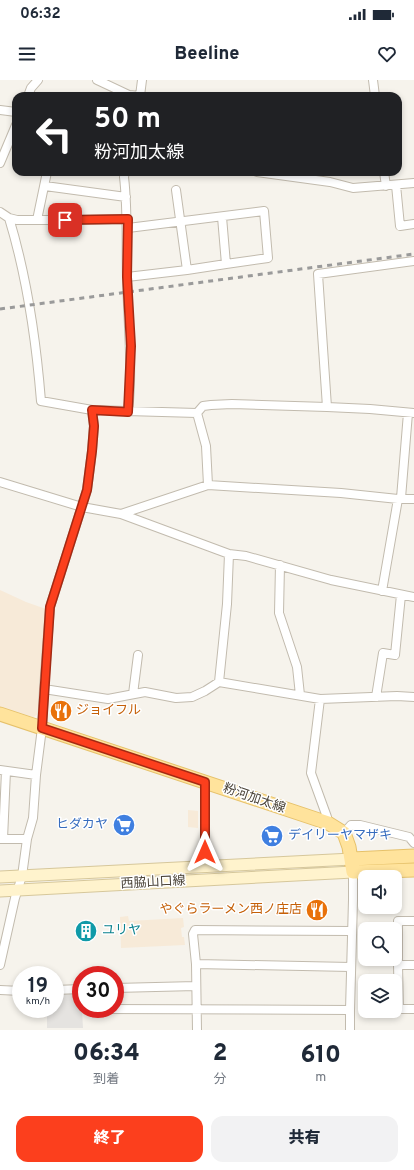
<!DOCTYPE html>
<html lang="ja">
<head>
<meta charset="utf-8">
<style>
  :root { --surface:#fff; --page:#f2f2f3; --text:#1f2937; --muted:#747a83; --accent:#fc3f1d }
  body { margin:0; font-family:Overpass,"Noto Sans JP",sans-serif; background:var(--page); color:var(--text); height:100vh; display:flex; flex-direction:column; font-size:15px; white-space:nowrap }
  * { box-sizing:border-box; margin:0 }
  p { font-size:13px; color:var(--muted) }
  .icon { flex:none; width:22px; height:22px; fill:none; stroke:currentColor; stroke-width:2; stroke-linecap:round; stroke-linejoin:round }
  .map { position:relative; height:950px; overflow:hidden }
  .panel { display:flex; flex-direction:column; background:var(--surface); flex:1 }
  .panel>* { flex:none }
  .banner { position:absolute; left:12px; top:12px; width:390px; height:84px; border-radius:12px; box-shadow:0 2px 6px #0003; background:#202124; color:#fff; overflow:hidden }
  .fabs { position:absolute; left:358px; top:790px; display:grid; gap:8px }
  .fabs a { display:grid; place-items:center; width:44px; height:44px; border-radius:8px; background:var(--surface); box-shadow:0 2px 6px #0003; font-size:20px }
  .speed { position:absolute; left:12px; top:886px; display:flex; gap:8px; font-size:20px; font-weight:700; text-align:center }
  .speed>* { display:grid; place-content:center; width:52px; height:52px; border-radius:50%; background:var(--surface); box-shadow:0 2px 6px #0003; line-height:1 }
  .speed small { font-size:10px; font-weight:400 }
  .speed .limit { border:6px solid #d22; background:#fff; color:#111 }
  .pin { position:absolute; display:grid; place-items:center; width:34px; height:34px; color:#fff; margin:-17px; border-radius:8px; box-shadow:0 2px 6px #0006 }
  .me { position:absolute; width:44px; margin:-22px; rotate:0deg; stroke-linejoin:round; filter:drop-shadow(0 0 3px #0008) }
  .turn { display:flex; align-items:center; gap:14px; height:84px; padding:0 16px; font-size:18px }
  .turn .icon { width:52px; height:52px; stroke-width:2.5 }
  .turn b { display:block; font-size:28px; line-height:34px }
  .eta { display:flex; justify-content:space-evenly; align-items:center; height:68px; text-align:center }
  .eta b { font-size:24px; font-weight:800; line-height:28px }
  .button { display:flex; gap:8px; margin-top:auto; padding:8px 16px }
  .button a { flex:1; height:46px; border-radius:12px; background:var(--accent); color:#fff; font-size:16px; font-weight:800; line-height:46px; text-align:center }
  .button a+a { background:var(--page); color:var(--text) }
  .status { display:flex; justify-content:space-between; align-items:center; height:28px; padding:0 20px; background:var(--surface); direction:ltr }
  .status svg { height:11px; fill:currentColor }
  header { display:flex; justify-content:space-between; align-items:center; height:52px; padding:0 16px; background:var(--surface); font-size:18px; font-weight:800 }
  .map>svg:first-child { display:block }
  .commercial { fill:#f7ead8 }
  .parking { fill:#e5e3e0 }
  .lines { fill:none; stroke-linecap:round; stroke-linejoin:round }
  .street-casing { stroke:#c2bbae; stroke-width:10 }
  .secondary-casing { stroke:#d6c79b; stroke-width:13 }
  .primary-casing { stroke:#e6c16a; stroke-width:15 }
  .street { stroke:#fff; stroke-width:8 }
  .secondary { stroke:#fff3cd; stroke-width:11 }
  .primary { stroke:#ffe39c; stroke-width:13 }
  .rail { stroke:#9a9a9a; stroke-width:3; stroke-dasharray:5 5; stroke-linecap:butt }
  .route-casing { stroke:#a42913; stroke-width:10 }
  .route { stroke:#fc3f1d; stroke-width:7 }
  .labels { text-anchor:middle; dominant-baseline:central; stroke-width:3; stroke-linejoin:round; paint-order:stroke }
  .food-label { font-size:13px; fill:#c56008; stroke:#fff; text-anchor:start }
  .street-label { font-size:13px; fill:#4b4439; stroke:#fff }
  .shop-label { font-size:13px; fill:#366cbe; stroke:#fff; text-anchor:end }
  .culture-label { font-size:13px; fill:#0d838f; stroke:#fff; text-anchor:start }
</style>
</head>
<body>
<div class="status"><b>06:32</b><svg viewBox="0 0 49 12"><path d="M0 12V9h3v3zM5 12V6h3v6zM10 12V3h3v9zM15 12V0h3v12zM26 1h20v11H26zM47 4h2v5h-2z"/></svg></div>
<header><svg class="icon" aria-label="menu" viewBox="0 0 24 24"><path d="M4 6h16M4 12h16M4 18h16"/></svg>Beeline<svg class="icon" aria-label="heart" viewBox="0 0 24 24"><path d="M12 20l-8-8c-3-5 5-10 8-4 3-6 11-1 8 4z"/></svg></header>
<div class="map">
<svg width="414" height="950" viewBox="0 0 414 950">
  <rect width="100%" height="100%" fill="#f6f3ec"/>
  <path class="commercial" d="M 0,510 L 26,522 L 46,529 L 40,633 L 33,637 L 0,627 Z
    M 188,730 L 198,731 L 198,748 L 188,747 Z
    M 128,836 L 129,841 L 183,838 L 184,847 L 181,848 L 182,857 L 184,857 L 185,865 L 121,868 L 120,837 Z"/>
  <path class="parking" d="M 81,913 L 83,948 L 47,948 L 47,929 L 55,929 L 55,914 Z"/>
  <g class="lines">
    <g class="street-casing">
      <path id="street" d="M 97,0 L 129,15 L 140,16 L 142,0
        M 373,0 L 375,16
        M 28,16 L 31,8 L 38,0
        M 0,30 L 16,32
        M 0,83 L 16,45
        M 125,92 L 124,97 C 128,131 126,163 127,198 C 128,242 133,287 128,332
        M 257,92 L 330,102 L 353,108 L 414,103
        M 384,92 L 386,106
        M 396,105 L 400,146 L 414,144
        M 45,106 L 126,117
        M 0,132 L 9,138 L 17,140 L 78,140 L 128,139
        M 9,138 C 27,197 36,259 41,321 L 92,330 L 197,333 L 203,326 L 211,325 L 232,324 L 327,327 L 370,329 L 414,333
        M 37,140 L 47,92
        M 128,148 L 264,131 L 268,178 L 226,184
        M 187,190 L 226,184 L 222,137
        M 127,197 L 187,190 L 176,110
        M 327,327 L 318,194 L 414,181
        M 0,402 L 82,427 L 121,434 L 229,474 L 246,476 L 331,500 L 414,517
        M 208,405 L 341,413 L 398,419 L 414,419
        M 401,418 L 408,333
        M 121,434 L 208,405 L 206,366 L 197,333
        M 280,485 L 279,533 L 297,587 L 300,615
        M 382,511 L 398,419
        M 219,602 L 227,524 L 229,474
        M 44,609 L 108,619 L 145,612 L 176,618 L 192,617 L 205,611 L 219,602 L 320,619 L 397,616 L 414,617
        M 133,614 L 138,575
        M 376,617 L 383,573 L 395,575 L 401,515
        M 320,619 L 311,693 L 327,737 L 328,743
        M 0,690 L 36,695 L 42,648 L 44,609 L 50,527 L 87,410 L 92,371 L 94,346 L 92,330
        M 205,702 L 205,786
        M 344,753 L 351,745 L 360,745 L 409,757 L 414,763
        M 0,759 L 27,759 L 33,738 L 36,695
        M 3,759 L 6,691
        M 414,841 L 398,841 L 398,885 L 414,885
        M 196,884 L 193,854 L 195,850 L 352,851
        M 0,885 L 15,818 L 22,796 L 27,759
        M 398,885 L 399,929 L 414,929
        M 115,908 L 196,906
        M 0,910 L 21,911
        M 55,910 L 81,909
        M 105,929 L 350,930 L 353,820 L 353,792
        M 197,950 L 196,884 L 351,887
        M 350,950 L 350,930"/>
    </g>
    <g class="secondary-casing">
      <path id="secondary" d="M 0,797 L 352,779
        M 0,811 L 353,792"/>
    </g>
    <g class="primary-casing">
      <path id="primary" d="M 0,634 L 328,743 L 344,753 L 349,767 L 353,792 L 414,790
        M 352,779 L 414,776"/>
    </g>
    <use href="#street" class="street"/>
    <use href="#secondary" class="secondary"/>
    <use href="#primary" class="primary"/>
    <path class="rail" d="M 0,229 L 414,174"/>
  </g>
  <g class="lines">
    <g class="route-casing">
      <path id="route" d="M 65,140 L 128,139 L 127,197 L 131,266 L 128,332 L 92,330 L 94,346 L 92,371 L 87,410 L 50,527 L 42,648 L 205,702 L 205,772"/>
    </g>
    <use href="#route" class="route"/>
  </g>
  <defs>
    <g id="restaurant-disc" transform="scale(1.15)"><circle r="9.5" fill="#e8710a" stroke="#fff"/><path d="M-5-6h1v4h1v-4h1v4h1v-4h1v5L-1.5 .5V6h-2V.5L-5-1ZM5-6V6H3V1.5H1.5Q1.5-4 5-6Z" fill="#fff"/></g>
    <g id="supermarket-disc" transform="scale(1.15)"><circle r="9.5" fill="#3f7fe0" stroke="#fff"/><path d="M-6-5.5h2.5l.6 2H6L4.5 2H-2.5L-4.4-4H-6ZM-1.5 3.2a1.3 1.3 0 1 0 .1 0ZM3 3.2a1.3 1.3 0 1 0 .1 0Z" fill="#fff"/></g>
    <g id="building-disc" transform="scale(1.15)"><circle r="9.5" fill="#0f9aa8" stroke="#fff"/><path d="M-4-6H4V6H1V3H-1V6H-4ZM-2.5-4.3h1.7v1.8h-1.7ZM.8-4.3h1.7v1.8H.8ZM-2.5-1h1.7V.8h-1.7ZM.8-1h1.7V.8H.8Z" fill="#fff"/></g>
  </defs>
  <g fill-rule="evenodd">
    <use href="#restaurant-disc" x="61" y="631"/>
    <use href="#supermarket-disc" x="124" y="745"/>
    <use href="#supermarket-disc" x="272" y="756"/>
    <use href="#restaurant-disc" x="317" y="830"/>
    <use href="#building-disc" x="86" y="851"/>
  </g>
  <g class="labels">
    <g class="food-label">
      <text x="76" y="631">ジョイフル</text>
      <text x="302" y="830" text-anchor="end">やぐらラーメン西ノ庄店</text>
    </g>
    <g class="street-label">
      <text transform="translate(254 719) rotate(19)">粉河加太線</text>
      <text transform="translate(153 803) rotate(-3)">西脇山口線</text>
    </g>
    <g class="shop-label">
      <text x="108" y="745">ヒダカヤ</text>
      <text x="288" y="756" text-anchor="start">デイリーヤマザキ</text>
    </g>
    <g class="culture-label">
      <text x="102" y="851">ユリヤ</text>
    </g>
  </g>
</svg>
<div class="fabs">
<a><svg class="icon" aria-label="sound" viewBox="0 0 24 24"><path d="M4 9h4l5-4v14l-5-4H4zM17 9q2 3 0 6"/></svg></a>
<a><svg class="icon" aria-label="search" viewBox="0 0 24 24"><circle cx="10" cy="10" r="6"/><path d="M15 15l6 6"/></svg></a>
<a><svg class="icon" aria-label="layers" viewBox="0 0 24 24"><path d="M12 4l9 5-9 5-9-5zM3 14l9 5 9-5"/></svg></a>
</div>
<div class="speed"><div>19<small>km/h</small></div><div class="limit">30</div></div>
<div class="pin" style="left:65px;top:140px;background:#d93025"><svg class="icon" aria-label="arrive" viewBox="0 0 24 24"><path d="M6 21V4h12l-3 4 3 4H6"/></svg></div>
<svg class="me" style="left:205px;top:772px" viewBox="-20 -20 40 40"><path d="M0-17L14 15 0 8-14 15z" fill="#fc3f1d" stroke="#fff" stroke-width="4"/></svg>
<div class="banner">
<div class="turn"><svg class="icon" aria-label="left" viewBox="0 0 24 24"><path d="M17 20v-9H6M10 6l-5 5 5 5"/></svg><div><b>50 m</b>粉河加太線</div></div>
</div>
</div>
<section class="panel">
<div class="eta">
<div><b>06:34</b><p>到着</p></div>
<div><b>2</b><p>分</p></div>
<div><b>610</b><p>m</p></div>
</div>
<div class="button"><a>終了</a><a>共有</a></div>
</section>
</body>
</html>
